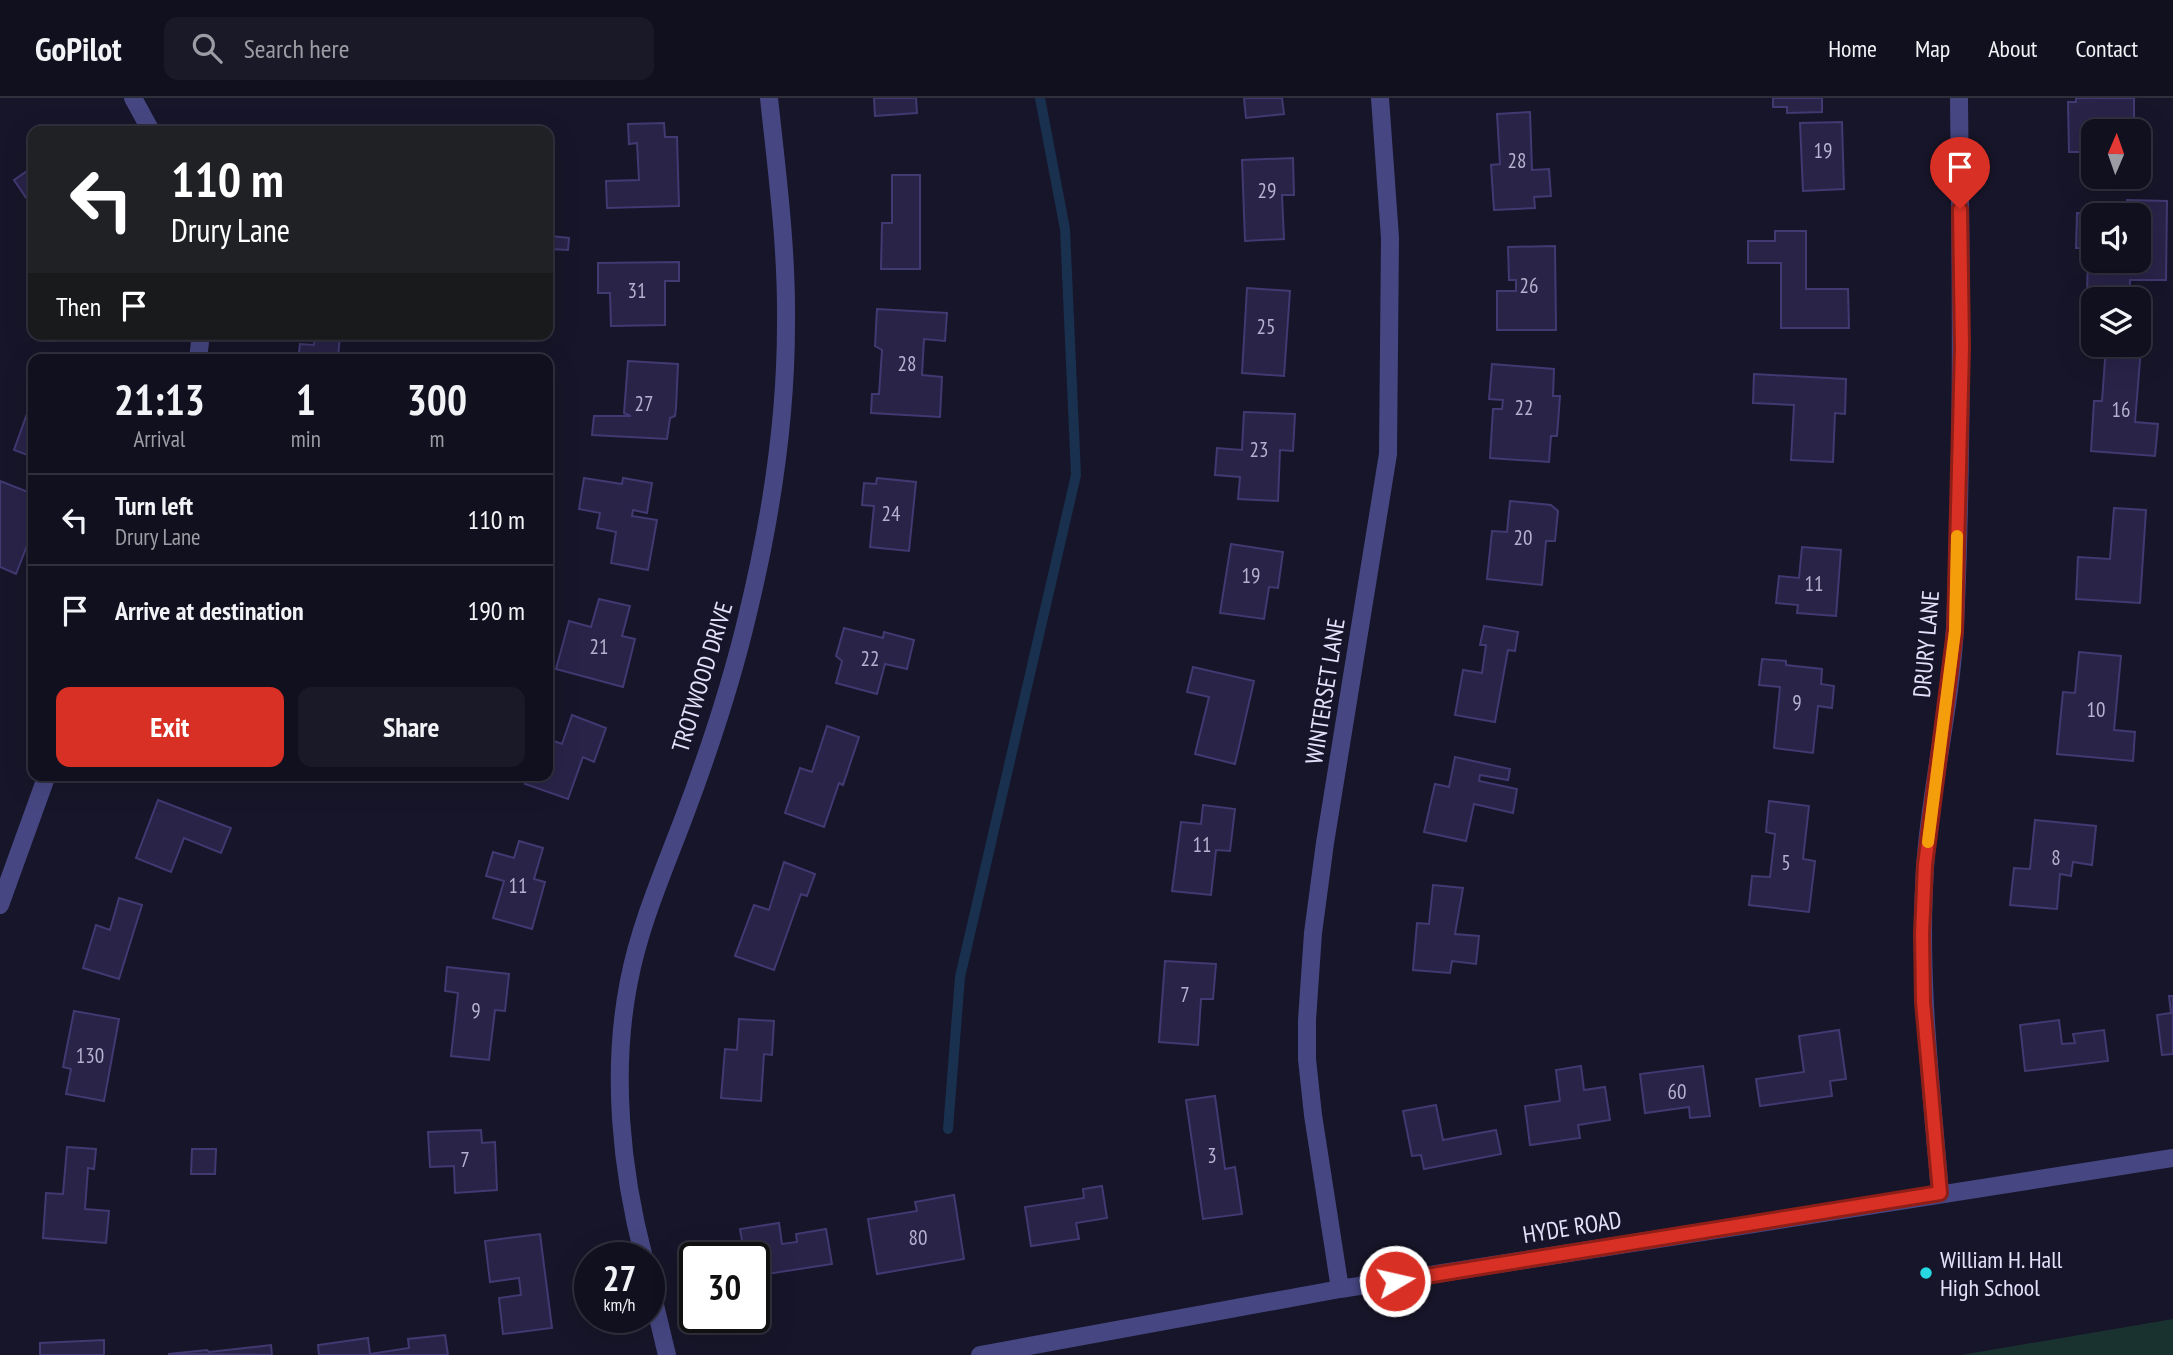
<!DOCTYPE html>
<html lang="en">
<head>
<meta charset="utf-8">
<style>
  :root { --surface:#11101f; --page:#1a1928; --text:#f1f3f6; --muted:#9c9da4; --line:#30303d; --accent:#d93025 }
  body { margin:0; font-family:"PT Sans Narrow",sans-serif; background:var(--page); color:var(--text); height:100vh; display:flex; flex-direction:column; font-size:26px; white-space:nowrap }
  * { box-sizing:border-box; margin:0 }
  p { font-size:23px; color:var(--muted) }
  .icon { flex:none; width:38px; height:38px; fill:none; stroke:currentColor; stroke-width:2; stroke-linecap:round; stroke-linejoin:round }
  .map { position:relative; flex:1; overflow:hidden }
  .drawer { position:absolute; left:28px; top:256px; width:525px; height:427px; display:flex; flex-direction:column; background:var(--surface); border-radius:14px; box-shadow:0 7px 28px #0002,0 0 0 2px var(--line) }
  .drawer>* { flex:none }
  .guide { position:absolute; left:28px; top:28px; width:525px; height:214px; border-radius:14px; box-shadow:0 7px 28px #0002,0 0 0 2px var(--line); background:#202124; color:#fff; overflow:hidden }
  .needle { width:46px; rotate:2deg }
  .tools { position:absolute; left:2081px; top:21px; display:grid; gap:14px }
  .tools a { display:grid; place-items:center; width:70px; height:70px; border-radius:14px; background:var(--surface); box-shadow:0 7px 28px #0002,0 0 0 2px var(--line); font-size:35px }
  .speed { position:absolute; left:574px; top:1144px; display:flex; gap:14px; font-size:35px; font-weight:700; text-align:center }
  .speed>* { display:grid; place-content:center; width:91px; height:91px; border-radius:50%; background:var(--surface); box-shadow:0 7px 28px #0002,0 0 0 2px var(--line); line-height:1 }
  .speed small { font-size:18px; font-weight:400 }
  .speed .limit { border:4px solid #111; border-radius:10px; background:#fff; color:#111 }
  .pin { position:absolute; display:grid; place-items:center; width:60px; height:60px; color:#fff; margin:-72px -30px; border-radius:50% 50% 50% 0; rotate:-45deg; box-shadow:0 0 7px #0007 }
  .pin .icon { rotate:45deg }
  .me { position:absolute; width:77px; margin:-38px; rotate:81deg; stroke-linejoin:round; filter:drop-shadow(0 0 5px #0008) }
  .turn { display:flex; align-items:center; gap:24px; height:147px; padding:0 28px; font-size:32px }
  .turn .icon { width:91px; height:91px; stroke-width:2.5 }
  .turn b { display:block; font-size:49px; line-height:60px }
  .then { display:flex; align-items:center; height:66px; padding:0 28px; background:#0003; gap:14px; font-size:26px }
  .eta { display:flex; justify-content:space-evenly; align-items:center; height:119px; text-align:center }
  .eta b { font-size:42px; font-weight:700; line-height:49px }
  .primary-button { display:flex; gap:14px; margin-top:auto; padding:14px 28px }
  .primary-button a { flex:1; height:80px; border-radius:14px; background:var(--accent); color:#fff; font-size:28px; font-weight:700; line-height:80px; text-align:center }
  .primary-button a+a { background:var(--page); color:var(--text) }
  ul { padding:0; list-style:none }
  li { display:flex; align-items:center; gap:21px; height:91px; padding:0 28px; border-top:2px solid var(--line) }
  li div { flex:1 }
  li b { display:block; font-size:26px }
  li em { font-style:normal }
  header { display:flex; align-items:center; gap:42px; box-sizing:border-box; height:98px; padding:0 35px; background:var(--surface); border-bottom:2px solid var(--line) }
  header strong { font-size:33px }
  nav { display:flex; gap:38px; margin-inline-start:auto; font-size:24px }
  .search { width:490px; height:63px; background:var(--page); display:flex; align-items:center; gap:18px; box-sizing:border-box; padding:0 24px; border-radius:14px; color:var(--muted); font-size:26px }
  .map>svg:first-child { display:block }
  .green { fill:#193230 }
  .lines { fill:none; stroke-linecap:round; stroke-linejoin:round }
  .stream { stroke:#19304e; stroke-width:10 }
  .building { fill:#292348; stroke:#413971; stroke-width:2; fill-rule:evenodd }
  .minor { stroke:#464782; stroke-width:18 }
  .route-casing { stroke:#8d1f18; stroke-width:18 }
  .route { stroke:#d93025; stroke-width:12 }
  .slow { stroke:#f59e0b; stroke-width:12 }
  .poi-dot { fill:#27d7e1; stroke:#171529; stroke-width:2.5 }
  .labels { text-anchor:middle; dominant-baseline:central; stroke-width:5; stroke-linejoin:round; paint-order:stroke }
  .number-label { font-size:21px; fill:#b4b2ce }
  .street-label { font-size:24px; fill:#e3e1fb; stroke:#171529 }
  .poi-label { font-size:24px; fill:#e3e1fb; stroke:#171529; text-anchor:start }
</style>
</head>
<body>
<header>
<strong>GoPilot</strong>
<div class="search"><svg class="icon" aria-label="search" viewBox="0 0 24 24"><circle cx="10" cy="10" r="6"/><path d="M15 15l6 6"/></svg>Search here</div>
<nav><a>Home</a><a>Map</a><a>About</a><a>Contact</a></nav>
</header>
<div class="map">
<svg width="2173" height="1257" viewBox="0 0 2173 1257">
  <rect width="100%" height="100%" fill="#171529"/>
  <path class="green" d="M 2173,1221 L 2173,1257 L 1961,1257 Z"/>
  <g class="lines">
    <path class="stream" d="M 948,1031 L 960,879 L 1076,377 L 1065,131 L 1040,0"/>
  </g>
  <path class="building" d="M 874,0 L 916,0 L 917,15 L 875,18 Z
    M 1244,0 L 1282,0 L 1284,16 L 1246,20 Z
    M 1773,0 L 1822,0 L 1822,14 L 1787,15 L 1787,9 L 1773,9 Z
    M 2076,0 L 2134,0 L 2134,33 L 2093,33 L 2093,54 L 2069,54 L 2068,4 L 2076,4 Z
    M 1530,14 L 1532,72 L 1549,71 L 1551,98 L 1534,99 L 1535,110 L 1494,112 L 1491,67 L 1500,66 L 1497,16 Z
    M 1842,24 L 1844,91 L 1803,93 L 1800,25 Z
    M 664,25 L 665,39 L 677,39 L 679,108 L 607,110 L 606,83 L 639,82 L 637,45 L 629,46 L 628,26 Z
    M 1293,60 L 1294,97 L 1282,97 L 1284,141 L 1245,143 L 1242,62 Z
    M 33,69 L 33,110 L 14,82 Z
    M 892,77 L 920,77 L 920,171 L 881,171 L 882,125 L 892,125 Z
    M 2127,102 L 2167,103 L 2166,182 L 2130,182 L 2130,200 L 2087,200 L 2088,150 L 2076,150 L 2077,115 L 2126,116 ZM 2093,117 L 2138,117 L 2138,163 L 2093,163 Z
    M 1775,133 L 1806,133 L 1806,191 L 1848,191 L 1849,230 L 1781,230 L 1781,165 L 1748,165 L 1748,143 L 1775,143 Z
    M 551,138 L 569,140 L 568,152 L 550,151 Z
    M 1555,148 L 1556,232 L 1497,232 L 1497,193 L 1516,193 L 1516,182 L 1509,182 L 1508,149 Z
    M 679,164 L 679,183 L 665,183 L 665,227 L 611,228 L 610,195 L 598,195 L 598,165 Z
    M 1247,190 L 1290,193 L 1284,278 L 1242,275 Z
    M 877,211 L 947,215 L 945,243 L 924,241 L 922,277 L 942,279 L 940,319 L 871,315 L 872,296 L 879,296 L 882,252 L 875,248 Z
    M 315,236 L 340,236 L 338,261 L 298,261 L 300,246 L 314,247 Z
    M 2106,248 L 2141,250 L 2135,324 L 2158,326 L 2155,358 L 2091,353 L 2094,303 L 2102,303 Z
    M 628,263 L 678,266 L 676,310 L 675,318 L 670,320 L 667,341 L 592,337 L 594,318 L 631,318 L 624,315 Z
    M 1492,266 L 1554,271 L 1553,298 L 1560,298 L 1557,338 L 1551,338 L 1549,364 L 1490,360 L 1493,311 L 1502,311 L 1503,302 L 1489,301 Z
    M 1754,276 L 1846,281 L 1845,316 L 1835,315 L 1833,364 L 1791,362 L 1794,307 L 1753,305 Z
    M 33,299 L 33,359 L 14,352 Z
    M 1244,314 L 1295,316 L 1293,353 L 1280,352 L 1278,403 L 1238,401 L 1240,379 L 1215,377 L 1217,350 L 1242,352 Z
    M 584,380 L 622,386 L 623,380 L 652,385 L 647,415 L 633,412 L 632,418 L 657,422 L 648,472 L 611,465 L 616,434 L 597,430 L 600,415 L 579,411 Z
    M 877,380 L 916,384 L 909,453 L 870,449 L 874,408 L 862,407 L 864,385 L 876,386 Z
    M 0,383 L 33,396 L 33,438 L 30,440 L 16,476 L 0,469 Z
    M 1510,403 L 1551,407 L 1558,413 L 1555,443 L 1546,443 L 1542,487 L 1487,481 L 1492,433 L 1507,434 Z
    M 2114,410 L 2146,412 L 2140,505 L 2076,501 L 2078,459 L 2110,461 Z
    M 1231,446 L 1283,454 L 1278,490 L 1269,489 L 1264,521 L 1220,515 Z
    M 1802,449 L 1841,452 L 1836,518 L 1797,515 L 1798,507 L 1776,505 L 1779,478 L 1799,480 Z
    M 599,501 L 630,508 L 622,538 L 635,541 L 623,589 L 556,571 L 569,523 L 591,529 Z
    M 1484,528 L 1518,534 L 1515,553 L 1508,552 L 1495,624 L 1455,617 L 1463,572 L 1482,575 L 1486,547 L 1480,547 Z
    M 844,530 L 883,540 L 884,534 L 914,542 L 907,571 L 885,566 L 877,596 L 836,585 L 842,563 L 836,558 Z
    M 2079,554 L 2121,558 L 2114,632 L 2135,634 L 2133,663 L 2057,656 L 2063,594 L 2075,595 Z
    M 1762,561 L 1786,563 L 1786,567 L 1822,571 L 1821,586 L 1834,588 L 1832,610 L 1818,608 L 1813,655 L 1774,650 L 1780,589 L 1759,587 Z
    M 1193,569 L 1254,583 L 1235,666 L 1195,656 L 1209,599 L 1187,594 Z
    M 572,617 L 606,630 L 594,664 L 583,659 L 568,701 L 525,686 L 528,677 L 548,677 L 548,641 L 562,646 Z
    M 827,628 L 859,639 L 843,687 L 839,685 L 824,729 L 785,715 L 800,670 L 812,674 Z
    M 1455,659 L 1510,671 L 1508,682 L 1480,677 L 1479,683 L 1517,691 L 1513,715 L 1474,706 L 1466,743 L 1424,734 L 1435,686 L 1449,689 Z
    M 158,702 L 231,730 L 221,755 L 184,740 L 171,774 L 136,760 Z
    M 1769,703 L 1809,708 L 1803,761 L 1815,763 L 1809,814 L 1749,807 L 1752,778 L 1770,779 L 1775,736 L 1766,734 Z
    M 1203,707 L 1235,711 L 1230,753 L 1216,752 L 1211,797 L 1172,793 L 1181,724 L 1201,726 Z
    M 2035,722 L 2096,728 L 2092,767 L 2073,764 L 2071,778 L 2060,776 L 2057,811 L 2010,807 L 2014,770 L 2030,771 Z
    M 519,743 L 543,750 L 534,781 L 545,784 L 532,831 L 493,820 L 504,783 L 486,778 L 493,754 L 514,760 Z
    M 784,764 L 815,776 L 807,798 L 801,796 L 774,872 L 735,858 L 754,807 L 769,812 Z
    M 1433,787 L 1463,790 L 1455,836 L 1479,838 L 1476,866 L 1452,863 L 1450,875 L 1413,872 L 1417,825 L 1429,826 Z
    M 119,800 L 142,807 L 119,881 L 83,870 L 96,827 L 110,832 Z
    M 1165,863 L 1216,866 L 1213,901 L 1201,901 L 1198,947 L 1159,944 Z
    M 447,869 L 509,876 L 505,913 L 495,912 L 489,962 L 451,958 L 458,895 L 445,893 Z
    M 2169,898 L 2173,898 L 2173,956 L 2162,957 L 2157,917 L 2171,915 Z
    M 74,913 L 119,921 L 104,1003 L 66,996 L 71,971 L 63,969 Z
    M 739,921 L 774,923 L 772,957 L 764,956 L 761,1003 L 721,1000 L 725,951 L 737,952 Z
    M 2059,922 L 2062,946 L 2075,945 L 2073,936 L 2104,932 L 2108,963 L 2025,973 L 2020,927 Z
    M 1839,932 L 1846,981 L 1830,983 L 1832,998 L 1760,1008 L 1756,981 L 1804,974 L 1799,938 Z
    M 1581,968 L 1584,992 L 1605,989 L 1610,1022 L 1578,1027 L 1580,1040 L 1530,1047 L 1525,1008 L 1560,1003 L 1556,972 Z
    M 1703,968 L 1710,1018 L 1690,1020 L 1689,1009 L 1645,1015 L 1640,976 Z
    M 1215,998 L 1225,1071 L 1235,1069 L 1242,1116 L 1203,1121 L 1186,1002 Z
    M 1436,1007 L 1443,1042 L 1496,1032 L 1501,1056 L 1424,1071 L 1421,1057 L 1412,1058 L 1403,1013 Z
    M 481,1032 L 482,1045 L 495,1044 L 497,1092 L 455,1095 L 454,1068 L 430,1069 L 428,1034 Z
    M 67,1049 L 96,1051 L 94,1071 L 88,1070 L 85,1111 L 109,1113 L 106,1145 L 43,1140 L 46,1095 L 63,1096 Z
    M 192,1051 L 216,1051 L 215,1076 L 191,1076 Z
    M 1102,1088 L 1107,1120 L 1076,1125 L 1079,1141 L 1031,1148 L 1025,1109 L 1084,1100 L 1083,1091 Z
    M 954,1097 L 964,1161 L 877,1176 L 868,1121 L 917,1113 L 915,1104 Z
    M 779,1125 L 782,1146 L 797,1144 L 796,1136 L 826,1131 L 832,1166 L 754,1178 L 754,1160 L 745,1160 L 740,1131 Z
    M 540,1136 L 552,1230 L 503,1236 L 499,1200 L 521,1197 L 519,1180 L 490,1184 L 485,1143 Z
    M 445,1237 L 448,1257 L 319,1257 L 318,1247 L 368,1240 L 370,1256 L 409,1250 L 408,1241 Z
    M 104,1242 L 104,1257 L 40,1257 L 40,1245 Z
    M 271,1247 L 272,1257 L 168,1256 L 207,1252 L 209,1254 Z"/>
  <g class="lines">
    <path class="minor" d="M 133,0 L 151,33
      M 198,261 L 201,236
      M 0,807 L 47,677
      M 1940,1095 C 1931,986 1918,880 1925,770 C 1930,690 1951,610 1955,529 C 1963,353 1961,176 1959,0
      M 644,1160 C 621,1072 611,973 629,883 C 640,826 664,772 684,719 C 709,653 732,583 748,515 C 771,420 786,323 786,226 C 787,150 777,75 769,0
      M 649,1182 L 667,1257
      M 1340,1191 L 1313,1017 L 1307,961 L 1307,922 L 1313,835 L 1325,745 L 1388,356 L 1390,140 L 1380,0
      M 980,1257 L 1340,1191 L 2173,1060"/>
  </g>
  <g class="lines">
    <g class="route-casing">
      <path id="route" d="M 1395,1183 L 1940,1095 L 1923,904 L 1922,835 L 1925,767 L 1955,533 L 1962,249 L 1960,111"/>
    </g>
    <use href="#route" class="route"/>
    <path class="slow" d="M 1928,744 L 1955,533 L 1957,438"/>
  </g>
  <circle class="poi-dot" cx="1926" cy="1175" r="7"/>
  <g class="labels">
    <g class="number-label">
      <text x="1823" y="52">19</text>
      <text x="1517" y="62">28</text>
      <text x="1267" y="92">29</text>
      <text x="1529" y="187">26</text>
      <text x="637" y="192">31</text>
      <text x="1266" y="228">25</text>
      <text x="907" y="265">28</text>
      <text x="644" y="305">27</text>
      <text x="1524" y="309">22</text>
      <text x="2121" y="311">16</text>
      <text x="1259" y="351">23</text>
      <text x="891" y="415">24</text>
      <text x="1523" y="439">20</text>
      <text x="1251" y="477">19</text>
      <text x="1814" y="485">11</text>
      <text x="599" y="548">21</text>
      <text x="870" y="560">22</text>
      <text x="1797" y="604">9</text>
      <text x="2096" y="611">10</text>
      <text x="1202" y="746">11</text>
      <text x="2056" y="759">8</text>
      <text x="1786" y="764">5</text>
      <text x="518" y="787">11</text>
      <text x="1185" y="896">7</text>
      <text x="476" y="912">9</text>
      <text x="90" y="957">130</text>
      <text x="1677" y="993">60</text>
      <text x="1212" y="1057">3</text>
      <text x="465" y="1061">7</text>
      <text x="918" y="1139">80</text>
    </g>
    <g class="street-label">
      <text transform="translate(1926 546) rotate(-85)">DRURY LANE</text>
      <text transform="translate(702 579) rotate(-73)">TROTWOOD DRIVE</text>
      <text transform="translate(1325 593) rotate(-81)">WINTERSET LANE</text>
      <text transform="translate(1572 1129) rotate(-9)">HYDE ROAD</text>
    </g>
    <g class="poi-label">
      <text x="1940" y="1161">William H. Hall<tspan x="1940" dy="28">High School</tspan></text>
    </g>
  </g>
</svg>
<div class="tools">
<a><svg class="needle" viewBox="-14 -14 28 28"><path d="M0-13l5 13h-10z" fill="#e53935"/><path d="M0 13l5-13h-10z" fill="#9c9da4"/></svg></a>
<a><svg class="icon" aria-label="sound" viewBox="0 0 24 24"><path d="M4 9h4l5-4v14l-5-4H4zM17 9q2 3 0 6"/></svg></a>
<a><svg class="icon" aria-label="layers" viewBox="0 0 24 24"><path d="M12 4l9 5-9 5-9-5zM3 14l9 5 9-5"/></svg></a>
</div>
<div class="speed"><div>27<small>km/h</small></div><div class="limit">30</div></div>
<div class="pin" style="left:1960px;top:111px;background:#d93025"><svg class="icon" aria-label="arrive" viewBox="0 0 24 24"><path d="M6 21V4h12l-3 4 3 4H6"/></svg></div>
<svg class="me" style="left:1395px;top:1183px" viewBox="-20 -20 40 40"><circle r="17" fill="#d93025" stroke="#fff" stroke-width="3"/><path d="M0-11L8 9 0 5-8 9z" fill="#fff"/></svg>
<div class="guide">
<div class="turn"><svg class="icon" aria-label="left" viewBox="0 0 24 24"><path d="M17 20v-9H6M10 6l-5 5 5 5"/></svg><div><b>110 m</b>Drury Lane</div></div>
<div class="then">Then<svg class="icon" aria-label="arrive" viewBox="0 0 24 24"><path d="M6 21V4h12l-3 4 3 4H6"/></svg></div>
</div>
<section class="drawer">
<div class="eta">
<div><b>21:13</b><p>Arrival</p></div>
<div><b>1</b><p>min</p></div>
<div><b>300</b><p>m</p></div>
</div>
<ul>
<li><svg class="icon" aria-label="left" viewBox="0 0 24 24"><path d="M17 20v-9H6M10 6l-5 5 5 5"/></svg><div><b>Turn left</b><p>Drury Lane</p></div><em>110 m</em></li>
<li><svg class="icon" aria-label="arrive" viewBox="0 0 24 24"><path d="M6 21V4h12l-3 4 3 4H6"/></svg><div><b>Arrive at destination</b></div><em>190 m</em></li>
</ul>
<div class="primary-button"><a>Exit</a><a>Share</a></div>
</section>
</div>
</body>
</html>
